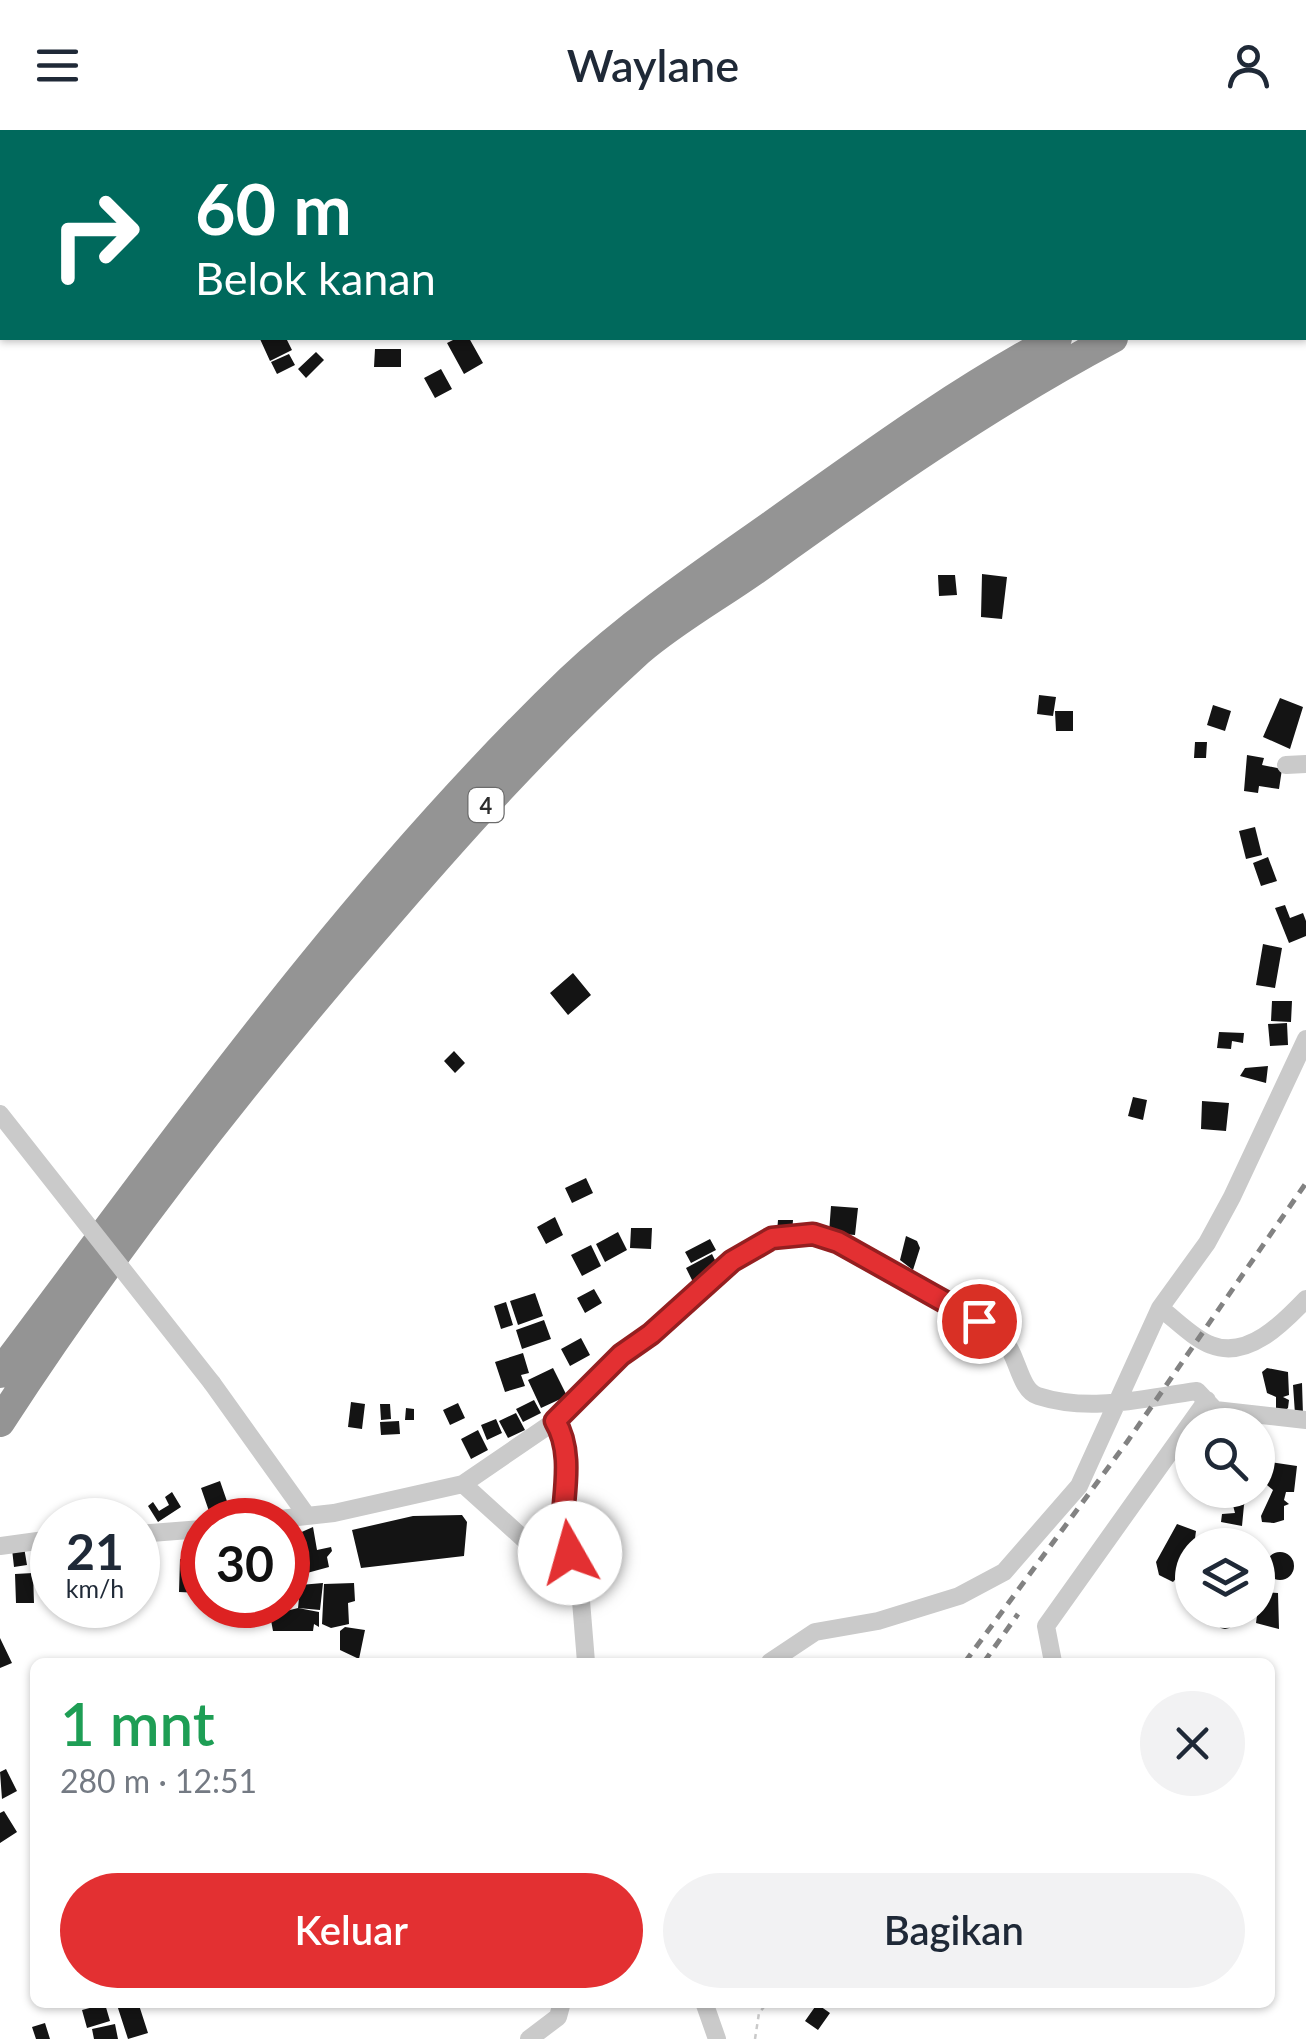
<!DOCTYPE html>
<html lang="id">
<head>
<meta charset="utf-8">
<style>
  :root { --surface:#fff; --page:#f2f2f3; --text:#1f2937; --muted:#747a83; --accent:#e33032 }
  body { margin:0; font-family:Lato,sans-serif; background:var(--page); color:var(--text); height:100vh; display:flex; flex-direction:column; font-size:38px; white-space:nowrap }
  * { box-sizing:border-box; margin:0 }
  p { font-size:32px; color:var(--muted) }
  .icon { flex:none; width:55px; height:55px; fill:none; stroke:currentColor; stroke-width:2; stroke-linecap:round; stroke-linejoin:round }
  .map { position:relative; flex:1; overflow:hidden }
  .drawer { position:absolute; left:30px; top:1528px; width:1245px; height:350px; display:flex; flex-direction:column; background:var(--surface); border-radius:15px; box-shadow:0 2px 8px #0004 }
  .drawer>* { flex:none }
  .banner { position:absolute; left:0px; top:0px; width:1308px; height:210px; box-shadow:0 2px 8px #0004; background:#00695c; color:#fff; overflow:hidden }
  .controls { position:absolute; left:1175px; top:1278px; display:grid; gap:20px }
  .controls a { display:grid; place-items:center; width:100px; height:100px; border-radius:50%; background:var(--surface); box-shadow:0 2px 8px #0004; font-size:50px }
  .speed { position:absolute; left:30px; top:1368px; display:flex; gap:20px; font-size:50px; font-weight:700; text-align:center }
  .speed>* { display:grid; place-content:center; width:130px; height:130px; border-radius:50%; background:var(--surface); box-shadow:0 2px 8px #0004; line-height:1 }
  .speed small { font-size:25px; font-weight:400 }
  .speed .limit { border:15px solid #d22; background:#fff; color:#111 }
  .pin { position:absolute; display:grid; place-items:center; width:85px; height:85px; color:#fff; margin:-42px; border:5px solid #fff; border-radius:50%; box-shadow:0 2px 10px #0007 }
  .me { position:absolute; width:110px; margin:-55px; rotate:353deg; stroke-linejoin:round; filter:drop-shadow(0 0 8px #0008) }
  .turn { display:flex; align-items:center; gap:35px; height:210px; padding:0 30px; font-size:45px }
  .turn .icon { width:130px; height:130px; stroke-width:2.5 }
  .turn b { display:block; font-size:70px; line-height:85px }
  .round { display:grid; place-items:center; flex:none; width:105px; height:105px; border-radius:52px; background:var(--page) }
  .summary { display:flex; align-items:center; justify-content:space-between; height:170px; padding:0 30px }
  h1 { font-size:60px; font-weight:600; line-height:75px; color:#1e9e55 }
  .primary-button { display:flex; gap:20px; margin-top:auto; padding:20px 30px }
  .primary-button a { flex:1; height:115px; border-radius:60px; background:var(--accent); color:#fff; font-size:40px; font-weight:600; line-height:115px; text-align:center }
  .primary-button a+a { background:var(--page); color:var(--text) }
  header { display:flex; justify-content:space-between; align-items:center; height:130px; padding:0 30px; background:var(--surface); font-size:45px; font-weight:600 }
  .map>svg:first-child { display:block }
  .building { fill:#141414 }
  .lines { fill:none; stroke-linecap:round; stroke-linejoin:round }
  .path { stroke:#cacaca; stroke-width:2.5; stroke-dasharray:5 5; stroke-linecap:butt }
  .lane { stroke:#cacaca; stroke-width:9 }
  .street { stroke:#cacaca; stroke-width:18 }
  .highway { stroke:#949494; stroke-width:30 }
  .rail { stroke:#828282; stroke-width:5; stroke-dasharray:10 8; stroke-linecap:butt }
  .street-bridge { stroke:#cacaca; stroke-width:18 }
  .route-casing { stroke:#941f20; stroke-width:25 }
  .route { stroke:#e33032; stroke-width:18 }
  .labels { text-anchor:middle; dominant-baseline:central; stroke-width:10; stroke-linejoin:round; paint-order:stroke }
  .shield { fill:#fff; stroke:#6c6c6c; stroke-width:2.5 }
  .shield-label { font-size:22px; font-weight:bold; fill:#2d2d2d }
</style>
</head>
<body>
<header><svg class="icon" aria-label="menu" viewBox="0 0 24 24"><path d="M4 6h16M4 12h16M4 18h16"/></svg>Waylane<svg class="icon" aria-label="person" viewBox="0 0 24 24"><circle cx="12" cy="8" r="4"/><path d="M4 21q1-7 8-7t8 7"/></svg></header>
<div class="map">
<svg width="1306" height="1909" viewBox="0 0 1306 1909">
  <rect width="100%" height="100%" fill="#fff"/>
  <path class="building" d="M 286,208 L 292,220 L 270,231 L 260,209 Z
    M 457,208 L 469,208 L 483,233 L 464,244 L 447,213 Z
    M 375,219 L 401,219 L 401,237 L 374,237 Z
    M 316,222 L 324,230 L 306,248 L 298,239 Z
    M 289,224 L 295,235 L 277,244 L 271,232 Z
    M 441,239 L 452,259 L 435,268 L 424,248 Z
    M 982,444 L 1007,447 L 1002,489 L 981,487 Z
    M 938,445 L 955,445 L 957,465 L 939,466 Z
    M 1039,565 L 1056,567 L 1053,586 L 1037,584 Z
    M 1280,568 L 1303,577 L 1290,619 L 1263,607 Z
    M 1213,575 L 1231,581 L 1225,601 L 1207,595 Z
    M 1055,581 L 1073,581 L 1073,601 L 1056,601 Z
    M 1195,612 L 1207,612 L 1206,628 L 1194,628 Z
    M 1247,625 L 1264,628 L 1262,635 L 1282,639 L 1279,659 L 1259,656 L 1258,663 L 1244,661 Z
    M 1255,697 L 1262,725 L 1246,729 L 1239,701 Z
    M 1268,727 L 1277,751 L 1261,756 L 1253,733 Z
    M 1285,775 L 1290,788 L 1303,783 L 1306,791 L 1306,806 L 1289,813 L 1275,778 Z
    M 1263,814 L 1282,818 L 1275,858 L 1256,855 Z
    M 573,843 L 591,865 L 568,885 L 550,863 Z
    M 1272,871 L 1292,871 L 1291,892 L 1271,891 Z
    M 1287,893 L 1288,915 L 1270,916 L 1268,894 Z
    M 1219,902 L 1244,903 L 1243,913 L 1232,911 L 1231,919 L 1217,918 Z
    M 454,921 L 465,933 L 455,943 L 444,931 Z
    M 1268,936 L 1266,953 L 1240,946 L 1245,938 Z
    M 1133,967 L 1147,970 L 1143,990 L 1128,986 Z
    M 1202,971 L 1229,973 L 1226,1001 L 1201,999 Z
    M 586,1048 L 593,1063 L 572,1073 L 565,1058 Z
    M 831,1076 L 858,1078 L 855,1105 L 829,1103 Z
    M 555,1087 L 563,1105 L 546,1114 L 537,1097 Z
    M 778,1090 L 793,1090 L 792,1103 L 777,1102 Z
    M 631,1098 L 652,1098 L 651,1119 L 630,1118 Z
    M 618,1102 L 627,1120 L 605,1132 L 596,1114 Z
    M 906,1106 L 917,1111 L 920,1118 L 913,1140 L 900,1130 Z
    M 710,1109 L 716,1120 L 691,1133 L 685,1122 Z
    M 591,1115 L 601,1136 L 582,1146 L 571,1125 Z
    M 712,1124 L 719,1138 L 693,1152 L 686,1138 Z
    M 594,1159 L 602,1173 L 585,1183 L 577,1168 Z
    M 535,1163 L 543,1186 L 518,1195 L 510,1171 Z
    M 506,1172 L 513,1195 L 501,1199 L 494,1176 Z
    M 544,1190 L 551,1209 L 522,1219 L 516,1200 Z
    M 581,1208 L 590,1225 L 570,1236 L 561,1219 Z
    M 523,1223 L 529,1243 L 521,1245 L 525,1256 L 505,1262 L 495,1232 Z
    M 553,1238 L 567,1266 L 541,1278 L 528,1250 Z
    M 1267,1238 L 1288,1242 L 1289,1265 L 1283,1267 L 1289,1270 L 1288,1278 L 1284,1281 L 1276,1281 L 1276,1267 L 1267,1263 L 1262,1242 Z
    M 1302,1253 L 1303,1285 L 1295,1284 L 1293,1255 Z
    M 534,1270 L 541,1283 L 523,1292 L 516,1279 Z
    M 351,1272 L 365,1274 L 362,1299 L 348,1297 Z
    M 458,1273 L 465,1288 L 450,1295 L 443,1280 Z
    M 380,1274 L 390,1274 L 391,1289 L 381,1290 Z
    M 406,1278 L 414,1279 L 414,1290 L 405,1290 Z
    M 516,1283 L 525,1300 L 508,1308 L 499,1291 Z
    M 496,1289 L 502,1303 L 487,1310 L 481,1295 Z
    M 399,1291 L 400,1304 L 381,1305 L 380,1292 Z
    M 478,1300 L 488,1320 L 471,1329 L 461,1309 Z
    M 1270,1332 L 1297,1336 L 1294,1362 L 1286,1362 L 1284,1370 L 1289,1374 L 1284,1376 L 1284,1390 L 1274,1393 L 1262,1392 L 1261,1386 L 1273,1360 L 1261,1350 Z
    M 220,1351 L 230,1380 L 211,1387 L 201,1358 Z
    M 1229,1360 L 1251,1360 L 1244,1375 L 1242,1396 L 1221,1392 L 1222,1384 L 1235,1383 Z
    M 172,1362 L 181,1377 L 158,1392 L 148,1376 L 153,1372 L 159,1381 L 169,1375 L 165,1367 Z
    M 462,1385 L 467,1392 L 464,1426 L 361,1438 L 352,1400 L 413,1386 Z
    M 1177,1394 L 1196,1401 L 1192,1431 L 1173,1452 L 1159,1445 L 1156,1432 Z
    M 313,1397 L 317,1420 L 331,1417 L 332,1421 L 327,1427 L 329,1437 L 296,1446 L 288,1408 Z
    M 1212,1403 L 1217,1403 L 1214,1415 L 1205,1415 Z
    M 24,1417 L 27,1435 L 14,1437 L 12,1419 Z
    M1266 1436a14 14 0 1 1 28 0a14 14 0 1 1-28 0Z
    M 180,1429 L 201,1430 L 201,1463 L 179,1462 Z
    M 33,1443 L 34,1473 L 16,1473 L 15,1444 Z
    M 288,1448 L 300,1455 L 323,1453 L 320,1480 L 298,1478 L 299,1468 L 295,1467 L 288,1477 Z
    M 354,1453 L 355,1471 L 348,1473 L 349,1494 L 331,1498 L 322,1494 L 324,1454 Z
    M 1260,1462 L 1278,1463 L 1279,1499 L 1256,1493 Z
    M 298,1478 L 319,1482 L 319,1497 L 314,1494 L 313,1501 L 273,1501 L 270,1485 Z
    M1215 1489a10 10 0 1 1 20 0a10 10 0 1 1-20 0Z
    M 345,1497 L 365,1500 L 359,1529 L 340,1520 L 340,1501 Z
    M 0,1508 L 12,1533 L 0,1538 Z
    M 6,1639 L 17,1661 L 2,1669 L 0,1642 Z
    M 4,1681 L 17,1702 L 0,1713 L 0,1683 Z
    M 138,1872 L 148,1903 L 128,1909 L 117,1875 Z
    M 105,1874 L 110,1891 L 87,1898 L 82,1880 Z
    M 817,1874 L 830,1883 L 818,1900 L 805,1891 Z
    M 45,1893 L 50,1909 L 36,1909 L 32,1897 Z
    M 115,1894 L 118,1909 L 94,1909 L 92,1899 Z"/>
  <g class="lines">
    <path class="path" d="M 755,1909 L 759,1883 L 768,1872"/>
    <path class="lane" d="M 1305,93 L 1306,94"/>
    <path class="street" d="M 633,0 L 634,2
      M 907,0 L 914,2
      M 1013,2 L 1021,0
      M 0,80 L 2,78
      M 1286,635 L 1306,634
      M 1306,909 L 1232,1067 L 1207,1113 L 1160,1178 C 1175,1189 1194,1209 1211,1215 C 1248,1230 1284,1192 1306,1169
      M 212,1253 L 305,1383
      M 555,1291 C 577,1327 565,1366 562,1406 L 564,1417 L 578,1434 L 586,1532
      M 463,1354 L 526,1411 L 564,1417
      M 271,1390 L 334,1383 L 463,1354 L 555,1291 L 621,1225 L 732,1131 L 772,1107 L 813,1104 L 838,1112 C 890,1145 959,1166 1003,1210 C 1018,1224 1019,1260 1038,1266 C 1091,1283 1144,1268 1197,1261 L 1215,1280 L 1306,1290
      M 138,1404 L 202,1399
      M 0,1416 L 52,1409
      M 770,1532 L 815,1502 L 878,1491 L 959,1466 L 1004,1442 L 1079,1356 L 1160,1178
      M 1053,1532 L 1046,1496 L 1207,1270
      M 704,1872 L 717,1909
      M 529,1909 L 558,1887 L 562,1872"/>
    <path class="highway" d="M 1305,78 L 1306,77
      M 1305,111 L 1306,110
      M 0,1243 C 180,1004 353,759 570,550 C 635,489 707,441 779,390 C 869,326 959,260 1057,208
      M 0,1292 C 111,1121 239,957 373,802 C 457,704 543,608 639,521 C 676,489 722,464 762,435 C 876,353 989,274 1113,208"/>
    <path class="rail" d="M 965,1532 L 1127,1312 L 1306,1053
      M 984,1532 L 1018,1484"/>
    <path class="street-bridge" d="M 0,984 L 212,1253"/>
  </g>
  <g class="lines">
    <g class="route-casing">
      <path id="route" d="M 570,1423 C 549,1402 582,1335 555,1291 L 621,1225 L 651,1204 L 732,1131 L 772,1108 L 813,1104 L 838,1112 L 979,1191"/>
    </g>
    <use href="#route" class="route"/>
  </g>
  <g class="labels">
    <rect class="shield" x="468.5" y="658" width="35" height="34" rx="8"/>
    <g class="shield-label">
      <text x="486" y="675">4</text>
    </g>
  </g>
</svg>
<div class="controls">
<a><svg class="icon" aria-label="search" viewBox="0 0 24 24"><circle cx="10" cy="10" r="6"/><path d="M15 15l6 6"/></svg></a>
<a><svg class="icon" aria-label="layers" viewBox="0 0 24 24"><path d="M12 4l9 5-9 5-9-5zM3 14l9 5 9-5"/></svg></a>
</div>
<div class="speed"><div>21<small>km/h</small></div><div class="limit">30</div></div>
<div class="pin" style="left:979px;top:1191px;background:#d93025"><svg class="icon" aria-label="arrive" viewBox="0 0 24 24"><path d="M6 21V4h12l-3 4 3 4H6"/></svg></div>
<svg class="me" style="left:570px;top:1423px" viewBox="-20 -20 40 40"><circle r="19" fill="#fff"/><path d="M0-13L10 11 0 6-10 11z" fill="#e33032"/></svg>
<div class="banner">
<div class="turn"><svg class="icon" aria-label="right" viewBox="0 0 24 24"><path d="M7 20v-9h11M14 6l5 5-5 5"/></svg><div><b>60 m</b>Belok kanan</div></div>
</div>
<section class="drawer">
<div class="summary"><div><h1>1 mnt</h1><p>280 m · 12:51</p></div><a class="round"><svg class="icon" aria-label="close" viewBox="0 0 24 24"><path d="M6 6l12 12M18 6L6 18"/></svg></a></div>
<div class="primary-button"><a>Keluar</a><a>Bagikan</a></div>
</section>
</div>
</body>
</html>
